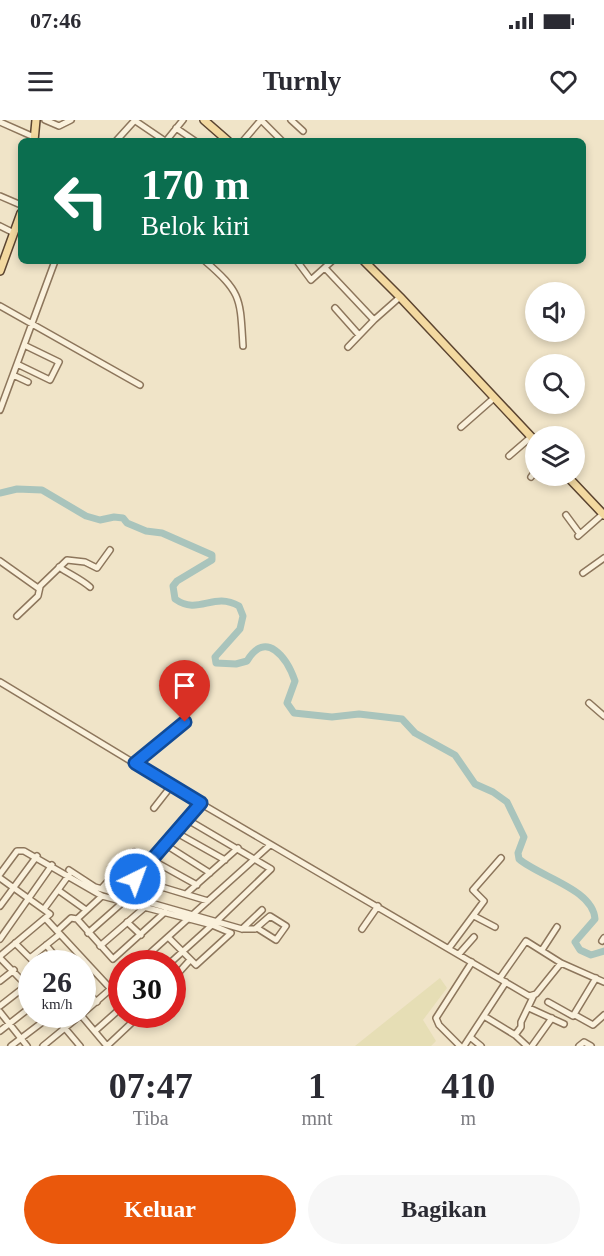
<!DOCTYPE html>
<html lang="id">
<head>
<meta charset="utf-8">
<style>
  :root { --surface:#fff; --page:#f7f7f7; --text:#2b2b33; --muted:#7c7c81; --accent:#ea580c }
  body { margin:0; font-family:"Times New Roman",serif; background:var(--page); color:var(--text); height:100vh; display:flex; flex-direction:column; font-size:22px; white-space:nowrap }
  * { box-sizing:border-box; margin:0 }
  p { font-size:20px; color:var(--muted) }
  .icon { flex:none; width:33px; height:33px; fill:none; stroke:currentColor; stroke-width:2; stroke-linecap:round; stroke-linejoin:round }
  .map { position:relative; height:926px; overflow:hidden }
  .details { display:flex; flex-direction:column; background:var(--surface); flex:1 }
  .details>* { flex:none }
  .guide { position:absolute; left:18px; top:18px; width:568px; height:126px; border-radius:9px; box-shadow:0 3px 9px #0003; background:#0b6e4f; color:#fff; overflow:hidden }
  .buttons { position:absolute; left:525px; top:162px; display:grid; gap:12px }
  .buttons a { display:grid; place-items:center; width:60px; height:60px; border-radius:50%; background:var(--surface); box-shadow:0 3px 9px #0003; font-size:30px }
  .speed { position:absolute; left:18px; top:830px; display:flex; gap:12px; font-size:30px; font-weight:700; text-align:center }
  .speed>* { display:grid; place-content:center; width:78px; height:78px; border-radius:50%; background:var(--surface); box-shadow:0 3px 9px #0003; line-height:1 }
  .speed small { font-size:15px; font-weight:400 }
  .speed .limit { border:9px solid #d22; background:#fff; color:#111 }
  .pin { position:absolute; display:grid; place-items:center; width:51px; height:51px; color:#fff; margin:-62px -26px; border-radius:50% 50% 50% 0; rotate:-45deg; box-shadow:0 0 6px #0007 }
  .pin .icon { rotate:45deg }
  .me { position:absolute; width:66px; margin:-33px; rotate:42deg; stroke-linejoin:round; filter:drop-shadow(0 0 4px #0008) }
  .turn { display:flex; align-items:center; gap:21px; height:126px; padding:0 24px; font-size:27px }
  .turn .icon { width:78px; height:78px; stroke-width:2.5 }
  .turn b { display:block; font-size:42px; line-height:51px }
  .eta { display:flex; justify-content:space-evenly; align-items:center; height:102px; text-align:center }
  .eta b { font-size:36px; font-weight:700; line-height:42px }
  .cta { display:flex; gap:12px; margin-top:auto; padding:12px 24px }
  .cta a { flex:1; height:69px; border-radius:36px; background:var(--accent); color:#fff; font-size:24px; font-weight:700; line-height:69px; text-align:center }
  .cta a+a { background:var(--page); color:var(--text) }
  .status { display:flex; justify-content:space-between; align-items:center; height:42px; padding:0 30px; background:var(--surface); direction:ltr }
  .status svg { height:16px; fill:currentColor }
  header { display:flex; justify-content:space-between; align-items:center; height:78px; padding:0 24px; background:var(--surface); font-size:27px; font-weight:700 }
  .map>svg:first-child { display:block }
  .farmland { fill:#e6deb5 }
  .lines { fill:none; stroke-linecap:round; stroke-linejoin:round }
  .river { stroke:#a9c4bc; stroke-width:7 }
  .minor-casing { stroke:#8d765c; stroke-width:8 }
  .major-casing { stroke:#5b4430; stroke-width:10 }
  .minor { stroke:#faf1dc; stroke-width:5 }
  .major { stroke:#f3d9a0; stroke-width:7 }
  .route-casing { stroke:#114b97; stroke-width:15 }
  .route { stroke:#1a73e8; stroke-width:10 }
</style>
</head>
<body>
<div class="status"><b>07:46</b><svg viewBox="0 0 49 12"><path d="M0 12V9h3v3zM5 12V6h3v6zM10 12V3h3v9zM15 12V0h3v12zM26 1h20v11H26zM47 4h2v5h-2z"/></svg></div>
<header><svg class="icon" aria-label="menu" viewBox="0 0 24 24"><path d="M4 6h16M4 12h16M4 18h16"/></svg>Turnly<svg class="icon" aria-label="heart" viewBox="0 0 24 24"><path d="M12 20l-8-8c-3-5 5-10 8-4 3-6 11-1 8 4z"/></svg></header>
<div class="map">
<svg width="604" height="926" viewBox="0 0 604 926">
  <rect width="100%" height="100%" fill="#f0e4c8"/>
  <path class="farmland" d="M 440,858 L 447,868 L 423,900 L 436,921 L 431,926 L 355,926 Z"/>
  <g class="lines">
    <path class="river" d="M 0,373 L 17,369 L 42,370 L 86,396 L 100,400 L 114,397 L 123,398 L 127,403 L 146,411 L 162,413 L 212,435 L 212,440 L 177,461 L 173,466 L 175,479 C 199,496 213,471 239,486 L 243,496 L 240,509 L 215,537 L 216,543 L 236,544 L 247,541 C 266,509 287,538 295,561 L 287,583 L 294,593 L 332,597 L 359,594 L 402,599 L 415,613 L 455,635 L 475,664 L 493,672 L 507,682 L 524,717 L 518,733 L 519,739 C 540,757 593,769 595,799 L 575,822 L 580,830 L 591,835 L 604,831"/>
    <g class="minor-casing">
      <path id="minor" d="M 45,0 L 59,6 L 71,0
        M 134,0 L 165,21
        M 261,0 L 282,21
        M 291,0 L 303,11
        M 0,2 L 34,17
        M 176,8 L 195,21
        M 116,21 L 135,0
        M 166,21 L 183,0
        M 243,21 L 261,0
        M 0,76 L 21,85
        M 0,106 L 14,113
        M 205,141 C 242,173 240,178 243,226
        M 297,141 L 311,160 L 332,141
        M 325,148 L 374,200 L 400,177
        M 0,186 L 140,265
        M 335,188 L 359,215
        M 348,227 L 374,200
        M 17,244 L 50,260 L 59,242 L 24,225
        M 13,255 L 28,262
        M 0,290 L 55,141
        M 461,307 L 494,278
        M 509,336 L 531,317
        M 531,357 L 536,350
        M 566,395 L 580,414
        M 578,416 L 603,394
        M 0,441 L 38,468 L 67,440 L 85,442 L 97,448 L 110,430
        M 59,447 C 69,454 81,459 90,467
        M 583,453 L 604,438
        M 17,496 L 38,476 L 40,467
        M 0,562 L 205,686 L 529,876 L 536,874 L 561,843 L 604,862
        M 589,583 L 604,596
        M 135,643 L 185,602
        M 154,688 L 172,665
        M 188,700 L 271,749 L 217,801
        M 177,713 L 225,740
        M 166,725 L 210,753
        M 152,740 L 197,765
        M 69,750 L 95,767 L 242,809 L 255,809 L 270,796 L 286,806 L 276,820 L 257,808
        M 0,754 L 17,731 L 24,731 L 102,776 L 212,805 L 231,813 L 196,845 L 168,817
        M 0,758 L 50,794 L 0,836
        M 135,759 L 208,781
        M 102,768 L 134,732
        M 58,770 L 86,790
        M 187,773 L 238,728
        M 102,776 L 77,799 L 113,839 L 165,792
        M 121,777 L 201,683
        M 0,786 L 37,736
        M 44,789 L 69,755
        M 474,796 L 495,807
        M 46,799 L 122,881
        M 127,802 L 141,815
        M 242,809 L 262,790
        M 362,809 L 378,786
        M 57,811 L 71,798 L 77,799
        M 88,813 L 122,783
        M 0,819 L 52,745
        M 602,821 L 604,818
        M 15,823 L 35,843
        M 46,825 L 61,843
        M 100,826 L 144,788
        M 449,828 L 484,781 L 473,770 L 501,738
        M 542,830 L 557,807
        M 459,834 L 474,817
        M 0,838 L 32,871
        M 30,838 L 60,814
        M 139,843 L 270,725
        M 170,843 L 212,805
        M 500,858 L 526,821 L 561,843
        M 172,860 L 190,840
        M 0,861 L 14,850
        M 82,867 L 97,882
        M 548,882 L 573,896 L 596,858
        M 0,886 L 27,865
        M 529,888 L 564,904
        M 0,892 L 27,926
        M 53,894 L 80,926
        M 80,894 L 107,926
        M 82,894 L 122,859
        M 575,895 L 593,905 L 604,895
        M 484,896 L 515,915
        M 0,911 L 32,886
        M 95,911 L 122,887
        M 470,917 L 481,926
        M 11,926 L 53,894
        M 43,926 L 82,894
        M 107,926 L 141,894
        M 460,926 L 439,905 L 436,898 L 472,842
        M 464,926 L 506,862
        M 527,926 L 515,915 L 521,907 L 521,902 L 534,875
        M 532,926 L 552,898
        M 579,926 L 584,922 L 591,926"/>
    </g>
    <g class="major-casing">
      <path id="major" d="M 204,0 L 228,21
        M 34,21 L 36,0
        M 364,141 L 400,177 L 536,322
        M 0,151 L 21,93
        M 567,356 L 604,395"/>
    </g>
    <use href="#minor" class="minor"/>
    <use href="#major" class="major"/>
  </g>
  <g class="lines">
    <g class="route-casing">
      <path id="route" d="M 135,759 L 201,683 L 135,643 L 185,602"/>
    </g>
    <use href="#route" class="route"/>
  </g>
</svg>
<div class="buttons">
<a><svg class="icon" aria-label="sound" viewBox="0 0 24 24"><path d="M4 9h4l5-4v14l-5-4H4zM17 9q2 3 0 6"/></svg></a>
<a><svg class="icon" aria-label="search" viewBox="0 0 24 24"><circle cx="10" cy="10" r="6"/><path d="M15 15l6 6"/></svg></a>
<a><svg class="icon" aria-label="layers" viewBox="0 0 24 24"><path d="M12 4l9 5-9 5-9-5zM3 14l9 5 9-5"/></svg></a>
</div>
<div class="speed"><div>26<small>km/h</small></div><div class="limit">30</div></div>
<div class="pin" style="left:185px;top:602px;background:#d93025"><svg class="icon" aria-label="arrive" viewBox="0 0 24 24"><path d="M6 21V4h12l-3 4 3 4H6"/></svg></div>
<svg class="me" style="left:135px;top:759px" viewBox="-20 -20 40 40"><circle r="17" fill="#1a73e8" stroke="#fff" stroke-width="3"/><path d="M0-11L8 9 0 5-8 9z" fill="#fff"/></svg>
<div class="guide">
<div class="turn"><svg class="icon" aria-label="left" viewBox="0 0 24 24"><path d="M17 20v-9H6M10 6l-5 5 5 5"/></svg><div><b>170 m</b>Belok kiri</div></div>
</div>
</div>
<section class="details">
<div class="eta">
<div><b>07:47</b><p>Tiba</p></div>
<div><b>1</b><p>mnt</p></div>
<div><b>410</b><p>m</p></div>
</div>
<div class="cta"><a>Keluar</a><a>Bagikan</a></div>
</section>
</body>
</html>
